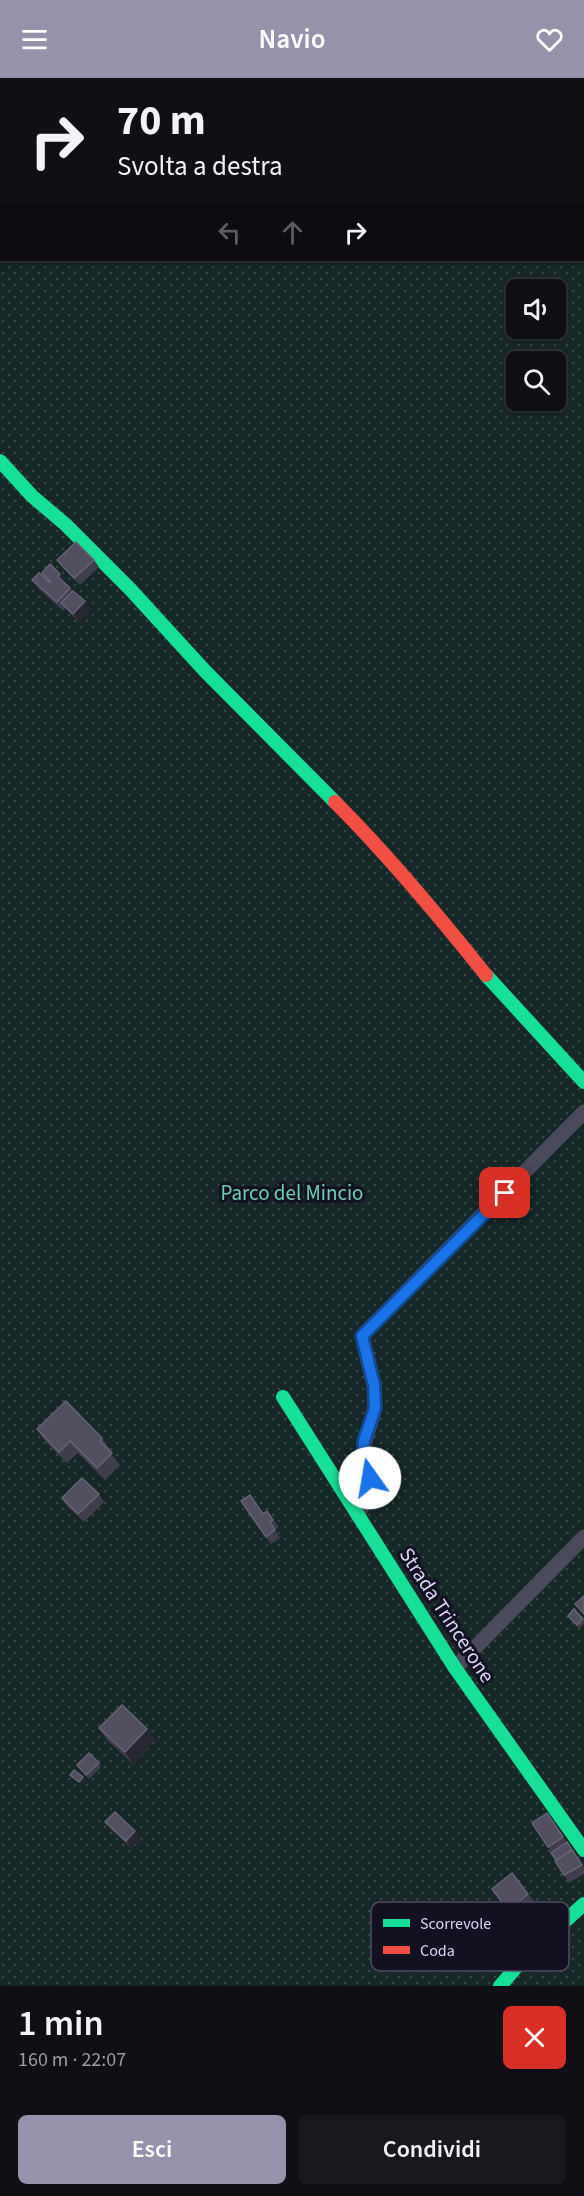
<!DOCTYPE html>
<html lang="it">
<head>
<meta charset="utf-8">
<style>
  :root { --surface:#100f16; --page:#19181f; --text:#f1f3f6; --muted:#9c9ca1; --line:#302f35; --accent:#9592ac }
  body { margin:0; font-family:"Source Sans 3",sans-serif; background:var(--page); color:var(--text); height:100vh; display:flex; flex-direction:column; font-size:22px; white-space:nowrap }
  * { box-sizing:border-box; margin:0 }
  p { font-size:20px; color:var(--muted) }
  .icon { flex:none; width:33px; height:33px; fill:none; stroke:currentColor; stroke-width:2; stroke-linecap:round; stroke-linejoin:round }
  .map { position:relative; height:1908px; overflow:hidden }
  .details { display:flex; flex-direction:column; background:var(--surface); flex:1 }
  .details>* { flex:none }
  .banner { position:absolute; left:0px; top:0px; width:585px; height:183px; box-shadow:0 3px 9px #0003,0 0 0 2px var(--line); background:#100f16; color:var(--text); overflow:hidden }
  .fabs { position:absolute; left:506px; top:201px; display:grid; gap:12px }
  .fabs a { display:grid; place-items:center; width:60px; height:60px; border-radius:9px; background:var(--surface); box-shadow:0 3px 9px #0003,0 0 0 2px var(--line); font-size:30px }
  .pin { position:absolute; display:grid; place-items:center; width:51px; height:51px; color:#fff; margin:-26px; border-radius:12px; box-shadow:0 3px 9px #0006 }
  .me { position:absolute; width:66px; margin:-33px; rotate:347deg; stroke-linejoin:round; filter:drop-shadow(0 0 4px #0008) }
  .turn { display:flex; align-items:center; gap:21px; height:126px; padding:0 18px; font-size:27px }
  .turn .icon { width:78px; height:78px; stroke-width:2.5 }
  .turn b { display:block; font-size:42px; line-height:51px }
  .lanes { display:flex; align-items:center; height:57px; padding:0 18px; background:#0003; justify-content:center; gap:30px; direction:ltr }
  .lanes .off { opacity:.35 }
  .round { display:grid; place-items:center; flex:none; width:63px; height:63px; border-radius:9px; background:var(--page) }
  .summary { display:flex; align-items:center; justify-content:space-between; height:102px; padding:0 18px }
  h1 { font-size:36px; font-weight:600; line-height:45px }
  .primary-button { display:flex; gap:12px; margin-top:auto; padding:12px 18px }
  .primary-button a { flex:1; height:69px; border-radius:9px; background:var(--accent); color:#fff; font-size:24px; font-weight:600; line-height:69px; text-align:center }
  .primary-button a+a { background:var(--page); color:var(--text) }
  header { display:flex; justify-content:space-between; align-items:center; height:78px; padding:0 18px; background:var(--accent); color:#fff; font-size:27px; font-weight:600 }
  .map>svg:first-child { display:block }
  .grass { fill:url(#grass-dots); fill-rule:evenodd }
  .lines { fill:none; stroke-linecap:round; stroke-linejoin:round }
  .street { stroke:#4b4a5d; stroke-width:15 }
  .fast { stroke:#16e098; stroke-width:14 }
  .jam { stroke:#f24e42; stroke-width:14 }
  .wall { fill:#403d4d }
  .shaded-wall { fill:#282632 }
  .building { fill:#504e5f; stroke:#666378; stroke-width:1.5 }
  .route-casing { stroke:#114b97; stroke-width:15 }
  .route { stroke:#1a73e8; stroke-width:10 }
  .labels { text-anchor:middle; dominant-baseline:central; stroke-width:6; stroke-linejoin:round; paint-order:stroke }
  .park-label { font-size:21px; fill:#6ccfb2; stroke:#131121 }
  .street-label { font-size:21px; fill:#d9d6f9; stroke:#131121 }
  .key { fill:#131121; stroke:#4e4c62; stroke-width:1.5 }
  .key-label { font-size:16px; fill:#d9d6f9 }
</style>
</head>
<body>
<header><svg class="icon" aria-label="menu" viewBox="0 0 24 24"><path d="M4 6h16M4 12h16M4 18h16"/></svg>Navio<svg class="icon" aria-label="heart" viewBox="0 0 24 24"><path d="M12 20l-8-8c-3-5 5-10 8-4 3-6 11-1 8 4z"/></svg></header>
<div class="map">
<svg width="584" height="1908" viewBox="0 0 584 1908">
  <defs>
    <pattern id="grass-dots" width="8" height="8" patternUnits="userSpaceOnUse" patternTransform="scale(1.5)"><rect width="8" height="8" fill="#152727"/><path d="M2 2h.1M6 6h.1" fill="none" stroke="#364647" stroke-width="1.8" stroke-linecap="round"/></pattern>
  </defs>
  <rect width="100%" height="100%" fill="#16141e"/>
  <path class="grass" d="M 0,0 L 584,0 L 584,1908 L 0,1908 ZM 2,2 L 584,2 L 584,182 L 2,182 ZM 516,212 L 555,212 L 555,250 L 516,250 ZM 516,284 L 555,284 L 555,322 L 516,322 Z"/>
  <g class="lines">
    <path class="street" d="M 55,0 L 57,2
      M 437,0 L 438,2
      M 81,2 L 83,0
      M 358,1437 L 370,1412 L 370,1400 L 363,1376 L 365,1363 L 375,1330 L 374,1307 L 362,1258 L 584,1034
      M 455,1590 L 584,1459"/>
    <path class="fast" d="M 0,383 L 32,418 L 66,447 L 130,511 L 205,593 L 335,724
      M 486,897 L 584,1004
      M 283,1319 L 455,1590 L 584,1772
      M 500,1908 L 526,1878 L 584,1826"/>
    <path class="jam" d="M 335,724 C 389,778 438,837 486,897"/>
  </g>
  <path class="wall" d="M 57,482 L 94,482 L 99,489 L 80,507 L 63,490 Z
    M 42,495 L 60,496 L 66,504 L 65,505 L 90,531 L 79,544 L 65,530 L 62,532 L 38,510 L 32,502 L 47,503 Z
    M 37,1351 L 102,1360 L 110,1372 L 109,1373 L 120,1387 L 105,1402 L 78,1375 L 67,1385 L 45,1363 Z
    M 99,1416 L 104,1424 L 84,1444 L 67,1428 L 62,1420 Z
    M 241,1423 L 263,1436 L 267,1433 L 279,1449 L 275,1452 L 280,1460 L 271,1466 Z
    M 574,1531 L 584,1542 L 584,1546 L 579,1551 L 568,1538 Z
    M 99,1650 L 147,1651 L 155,1662 L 133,1686 L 107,1662 Z
    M 99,1685 L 101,1689 L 89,1701 L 77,1687 Z
    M 547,1735 L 584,1789 L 584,1796 L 569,1805 L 564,1797 L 552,1775 L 532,1745 Z
    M 105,1744 L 141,1761 L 131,1770 L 111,1751 Z
    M 492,1811 L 528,1816 L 534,1823 L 513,1839 Z"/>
  <path class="shaded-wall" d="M 60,496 L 66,504 L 63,506 L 58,499 Z
    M 85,523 L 90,531 L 79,544 L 73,536 Z
    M 147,1651 L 155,1662 L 133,1686 L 125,1674 Z
    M 83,1699 L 85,1703 L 81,1708 L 79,1704 Z
    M 135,1753 L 141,1761 L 131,1770 L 126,1763 Z"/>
  <path class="building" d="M 76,464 L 94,482 L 74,500 L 57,482 Z
    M 50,486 L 60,496 L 58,499 L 70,510 L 57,524 L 32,502 L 39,495 L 50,505 L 51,504 L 42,495 Z
    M 73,513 L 85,523 L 73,536 L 61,525 Z
    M 66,1323 L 102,1360 L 100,1363 L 112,1375 L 97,1390 L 70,1363 L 59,1374 L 37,1351 Z
    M 82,1400 L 99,1416 L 78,1436 L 62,1420 Z
    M 250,1417 L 263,1436 L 267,1433 L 273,1442 L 270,1444 L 275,1452 L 266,1459 L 241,1423 Z
    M 584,1518 L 584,1536 L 575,1526 Z
    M 574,1531 L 583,1541 L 577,1547 L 568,1538 Z
    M 122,1627 L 147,1651 L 125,1674 L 99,1650 Z
    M 89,1675 L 99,1685 L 86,1697 L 77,1687 Z
    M 74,1692 L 83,1699 L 79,1704 L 70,1697 Z
    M 115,1734 L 135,1753 L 126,1763 L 105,1744 Z
    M 547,1735 L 563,1759 L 548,1769 L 532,1745 Z
    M 567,1764 L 572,1772 L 556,1782 L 551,1775 Z
    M 572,1772 L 582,1787 L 564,1797 L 555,1783 Z
    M 512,1795 L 528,1816 L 508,1832 L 492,1811 Z"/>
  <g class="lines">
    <g class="route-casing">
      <path id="route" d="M 370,1400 L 363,1376 L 364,1363 L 375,1330 L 374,1307 L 362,1258 L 505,1115"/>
    </g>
    <use href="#route" class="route"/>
  </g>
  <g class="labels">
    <g class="park-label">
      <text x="292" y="1115">Parco del Mincio</text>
    </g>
    <g class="street-label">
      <text transform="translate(447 1537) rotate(57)">Strada Trincerone</text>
    </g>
  </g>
  <rect x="371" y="1824" width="198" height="69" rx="9" class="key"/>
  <rect x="383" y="1841" width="27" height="8" fill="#16e098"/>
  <rect x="383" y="1868" width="27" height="8" fill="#f24e42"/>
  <g class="key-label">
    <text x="420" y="1851">Scorrevole</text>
    <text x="420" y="1878">Coda</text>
  </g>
</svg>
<div class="fabs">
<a><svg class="icon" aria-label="sound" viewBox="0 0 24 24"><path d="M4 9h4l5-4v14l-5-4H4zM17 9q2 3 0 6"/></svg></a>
<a><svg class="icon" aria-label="search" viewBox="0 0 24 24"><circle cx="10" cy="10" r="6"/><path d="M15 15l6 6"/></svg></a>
</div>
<div class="pin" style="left:505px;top:1115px;background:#d93025"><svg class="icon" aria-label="arrive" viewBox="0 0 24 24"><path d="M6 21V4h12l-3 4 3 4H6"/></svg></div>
<svg class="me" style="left:370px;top:1400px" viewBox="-20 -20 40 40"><circle r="19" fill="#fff"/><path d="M0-13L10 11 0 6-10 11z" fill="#1a73e8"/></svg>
<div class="banner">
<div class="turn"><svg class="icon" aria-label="right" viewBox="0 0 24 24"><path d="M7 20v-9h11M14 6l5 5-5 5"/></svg><div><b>70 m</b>Svolta a destra</div></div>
<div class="lanes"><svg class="icon off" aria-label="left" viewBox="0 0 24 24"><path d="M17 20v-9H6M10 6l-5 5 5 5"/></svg><svg class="icon off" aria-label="ahead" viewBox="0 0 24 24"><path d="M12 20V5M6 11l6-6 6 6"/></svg><svg class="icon" aria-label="right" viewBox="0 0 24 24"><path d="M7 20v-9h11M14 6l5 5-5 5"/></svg></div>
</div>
</div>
<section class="details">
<div class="summary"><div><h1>1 min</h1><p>160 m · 22:07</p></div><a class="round" style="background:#d93025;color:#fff"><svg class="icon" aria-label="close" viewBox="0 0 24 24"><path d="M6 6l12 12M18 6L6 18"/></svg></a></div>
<div class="primary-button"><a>Esci</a><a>Condividi</a></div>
</section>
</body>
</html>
